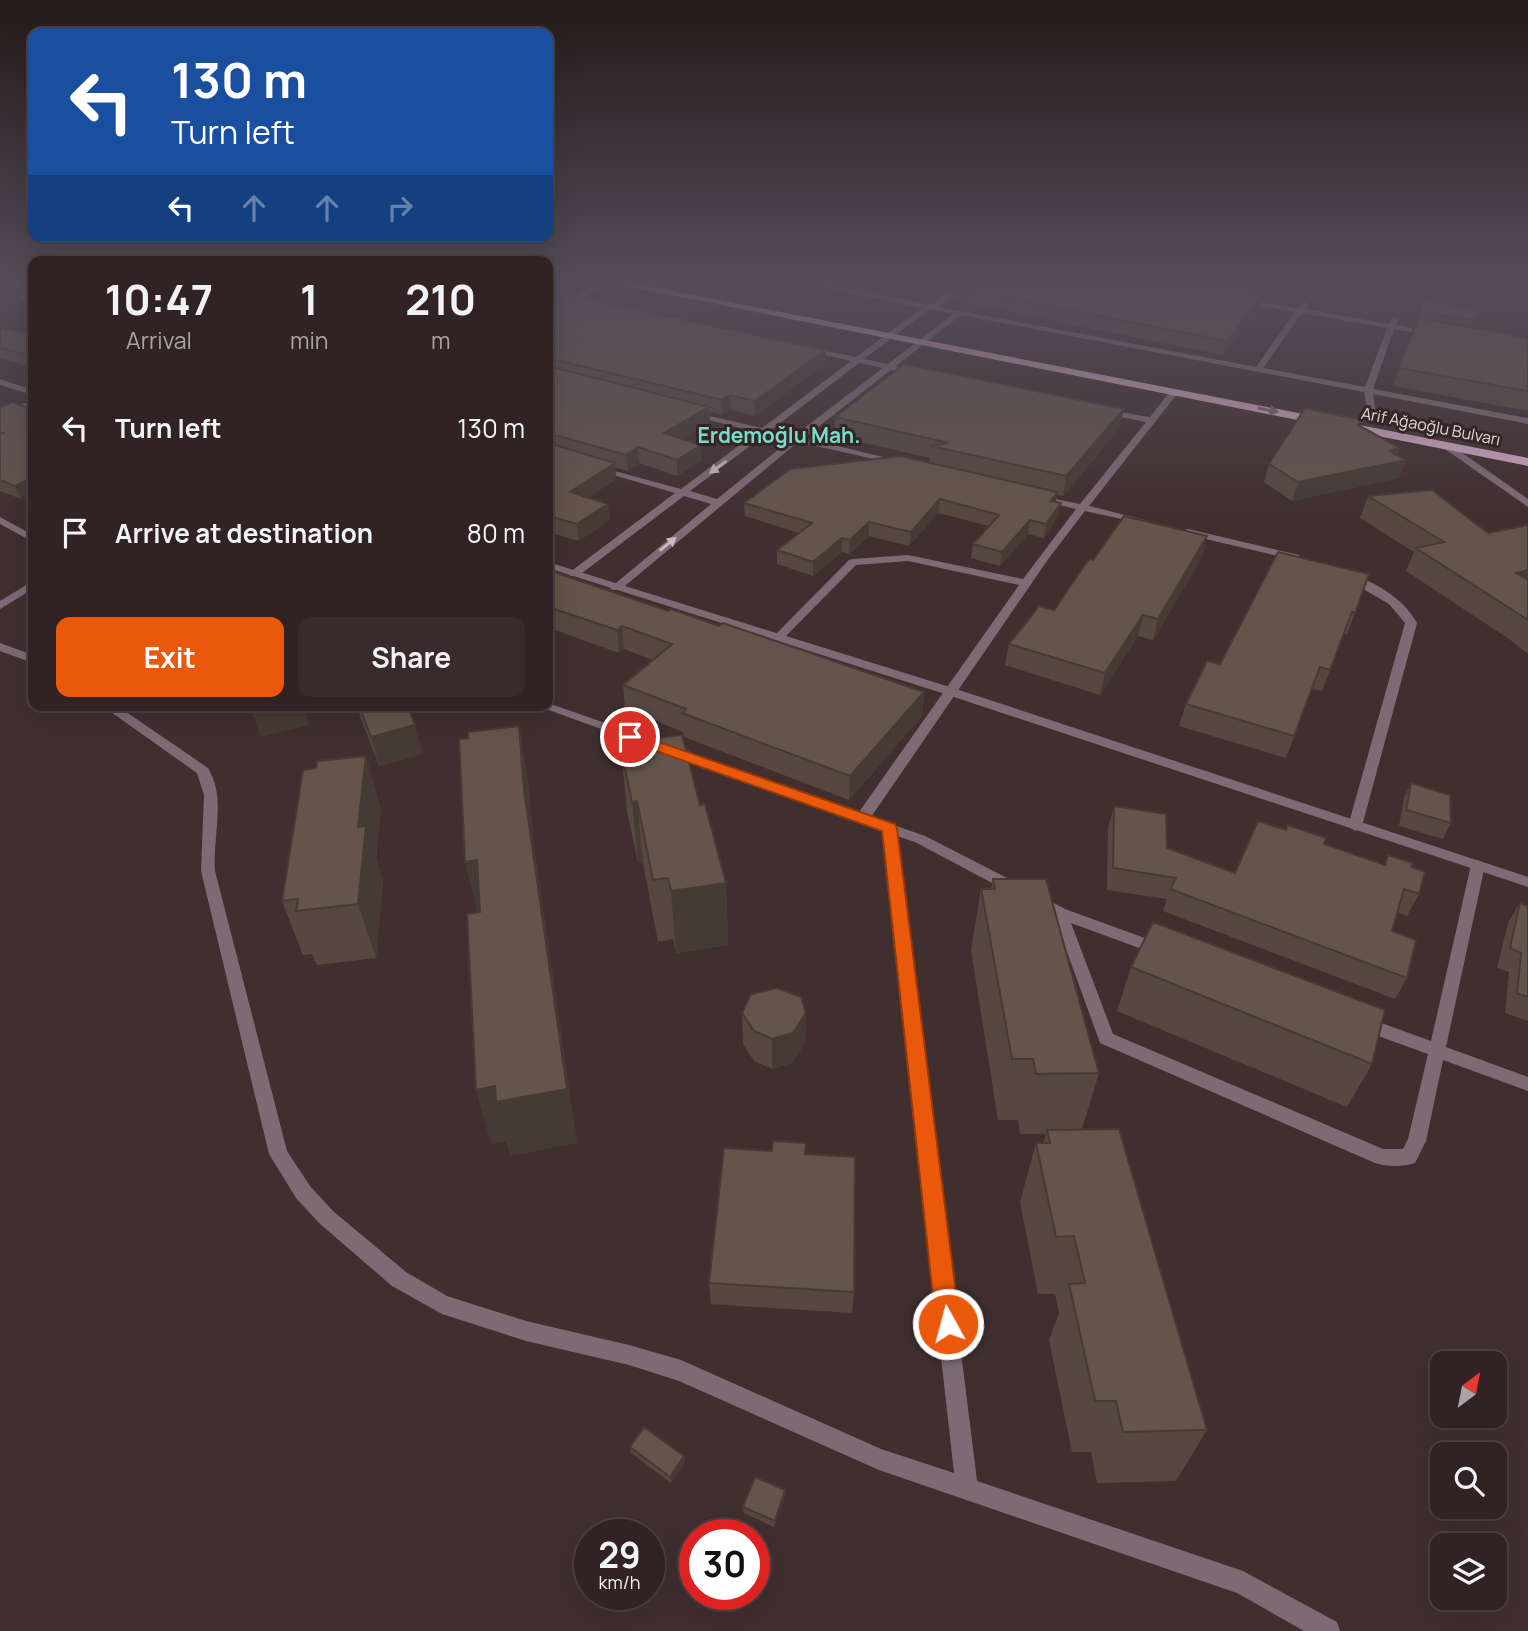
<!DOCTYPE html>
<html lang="en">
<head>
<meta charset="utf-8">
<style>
  :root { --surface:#312324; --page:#392b2c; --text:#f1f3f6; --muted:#a8a4a6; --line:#4c4041; --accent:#ea580c }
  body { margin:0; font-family:Manrope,sans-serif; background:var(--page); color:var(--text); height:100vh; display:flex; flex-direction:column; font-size:26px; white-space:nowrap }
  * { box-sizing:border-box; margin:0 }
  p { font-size:23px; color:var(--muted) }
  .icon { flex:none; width:38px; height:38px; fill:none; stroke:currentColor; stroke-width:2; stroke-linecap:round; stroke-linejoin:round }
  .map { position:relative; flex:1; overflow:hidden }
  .drawer { position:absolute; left:28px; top:256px; width:525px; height:455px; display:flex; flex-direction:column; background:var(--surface); border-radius:14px; box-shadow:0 7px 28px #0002,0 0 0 2px var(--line) }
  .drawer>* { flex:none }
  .guide { position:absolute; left:28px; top:28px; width:525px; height:214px; border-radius:14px; box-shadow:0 7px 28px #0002,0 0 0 2px var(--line); background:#1a4fa0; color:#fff; overflow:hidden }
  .needle { width:46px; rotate:32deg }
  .fabs { position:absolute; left:1430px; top:1351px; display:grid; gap:14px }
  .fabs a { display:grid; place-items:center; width:77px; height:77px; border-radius:14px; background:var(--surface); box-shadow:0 7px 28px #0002,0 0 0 2px var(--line); font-size:35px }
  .speed { position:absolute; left:574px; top:1519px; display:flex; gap:14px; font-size:35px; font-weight:700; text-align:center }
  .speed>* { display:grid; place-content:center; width:91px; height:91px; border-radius:50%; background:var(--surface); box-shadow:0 7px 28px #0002,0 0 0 2px var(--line); line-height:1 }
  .speed small { font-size:18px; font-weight:400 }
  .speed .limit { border:10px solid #d22; background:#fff; color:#111 }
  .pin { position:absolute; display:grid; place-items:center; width:60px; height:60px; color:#fff; margin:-30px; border:4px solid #fff; border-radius:50%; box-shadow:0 2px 7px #0007 }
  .me { position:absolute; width:77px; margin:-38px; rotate:353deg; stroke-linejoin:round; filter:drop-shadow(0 0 5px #0008) }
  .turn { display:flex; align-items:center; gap:24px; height:147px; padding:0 28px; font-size:32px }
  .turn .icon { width:91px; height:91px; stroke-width:2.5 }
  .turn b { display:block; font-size:49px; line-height:60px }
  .lanes { display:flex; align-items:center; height:66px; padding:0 28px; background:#0003; justify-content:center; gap:35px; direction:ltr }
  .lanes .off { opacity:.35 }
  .eta { display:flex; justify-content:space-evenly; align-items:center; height:119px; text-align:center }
  .eta b { font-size:42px; font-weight:700; line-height:49px }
  .primary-button { display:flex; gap:14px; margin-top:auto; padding:14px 28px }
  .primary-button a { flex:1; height:80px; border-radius:14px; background:var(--accent); color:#fff; font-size:28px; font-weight:700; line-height:80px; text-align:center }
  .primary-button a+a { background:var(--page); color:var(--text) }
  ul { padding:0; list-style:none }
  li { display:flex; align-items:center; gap:21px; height:105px; padding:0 28px }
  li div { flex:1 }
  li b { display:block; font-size:26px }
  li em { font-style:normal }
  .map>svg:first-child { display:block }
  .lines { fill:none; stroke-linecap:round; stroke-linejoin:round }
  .minor { fill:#7d6a75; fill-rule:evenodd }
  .tertiary { fill:#7d6a75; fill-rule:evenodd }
  .trunk { fill:#d2a8c2; fill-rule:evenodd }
  .wall { fill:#564840 }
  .shaded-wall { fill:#463b34 }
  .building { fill:#64544b; stroke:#463b34; stroke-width:2 }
  .oneway { fill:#7c606c }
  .oneway2 { fill:#c8babd }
  .route { fill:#ea580c; stroke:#983908; stroke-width:2 }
  .labels { text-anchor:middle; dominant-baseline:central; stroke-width:6; stroke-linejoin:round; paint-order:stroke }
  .far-street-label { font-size:16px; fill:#e1d5d5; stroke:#362526 }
  .far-district-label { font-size:21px; font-weight:bold; fill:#77ddca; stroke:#362526 }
</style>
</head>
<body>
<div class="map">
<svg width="1528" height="1631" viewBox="0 0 1528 1631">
  <rect width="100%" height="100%" fill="#412f30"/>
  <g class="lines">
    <path class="minor" d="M 597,285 L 606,285 L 584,298 L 584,301 L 578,301 L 548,315 L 548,310 L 570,299 L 548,294 L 548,290 L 576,296 Z
      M 812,285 L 828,285 L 932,305 L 957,285 L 965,285 L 939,307 L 1256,367 L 1295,312 L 1236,302 L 1233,302 L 1233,298 L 1298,308 L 1305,302 L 1309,304 L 1305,309 L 1389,324 L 1394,318 L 1398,320 L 1396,325 L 1434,333 L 1430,335 L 1394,329 L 1373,389 L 1528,418 L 1528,424 L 1373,394 L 1377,418 L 1373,421 L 1369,418 L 1364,392 L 961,315 L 896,366 L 919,371 L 919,375 L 891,370 L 804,438 L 896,460 L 896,464 L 798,442 L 620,590 L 612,590 L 610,588 L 711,504 L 684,496 L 578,576 L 570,576 L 570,572 L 675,493 L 596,470 L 596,466 L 681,489 L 757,432 L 688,415 L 688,411 L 762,428 L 851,361 L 806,351 L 806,347 L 856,357 L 922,308 ZM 930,309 L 953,314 L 888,364 L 864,359 ZM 1302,313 L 1387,328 L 1365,387 L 1263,368 ZM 859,363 L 883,368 L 795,435 L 771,430 ZM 766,434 L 790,440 L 717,499 L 690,491 Z
      M 0,293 L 33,296 L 33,300 L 0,297 Z
      M 1174,389 L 1178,392 L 1177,394 L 1089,506 L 1145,520 L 1145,524 L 1085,511 L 1049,558 L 871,817 L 925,836 L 1019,884 L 1021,888 L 1019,892 L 1009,892 L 915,842 L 897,836 L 977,1481 L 1243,1571 L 1337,1622 L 1340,1631 L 1304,1631 L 1237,1593 L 879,1470 L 679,1381 L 629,1365 L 526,1341 L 442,1314 L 392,1286 L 319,1223 L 296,1198 L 269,1154 L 201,871 L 204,795 L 197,773 L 101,705 L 116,705 L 208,768 C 227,800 212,836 215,871 L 287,1151 L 310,1186 L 333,1211 L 406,1272 L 447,1296 L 526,1321 L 629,1345 L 681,1360 L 881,1449 L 954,1473 L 882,831 L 535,705 L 548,705 L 548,703 L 859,812 L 1019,585 L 908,561 L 856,565 L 783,639 L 775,639 L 775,635 L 849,560 L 853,559 L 908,555 L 1023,579 L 1076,509 L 1035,499 L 1035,495 L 1080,504 L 1146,422 L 1101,413 L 1101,409 L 1150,417 L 1171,390 Z
      M 33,400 L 33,406 L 0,419 L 0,413 Z
      M 1442,443 L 1448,443 L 1528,499 L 1528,507 L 1442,447 Z
      M 0,517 L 33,535 L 33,542 L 0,524 Z
      M 1188,529 L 1299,555 L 1300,557 L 1295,560 L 1184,534 L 1184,530 Z
      M 1350,574 C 1376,582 1404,599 1417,623 L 1362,826 L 1355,831 L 1348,826 L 1405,623 L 1389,604 L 1346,579 L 1346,575 Z
      M 33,581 L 33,589 L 0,609 L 0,601 Z
      M 0,643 L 33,655 L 33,663 L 0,651 Z
      M 1478,860 L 1485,865 L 1446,1047 L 1528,1077 L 1528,1091 L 1443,1060 L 1426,1141 L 1415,1163 C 1403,1167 1387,1167 1375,1163 L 1100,1043 L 1054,916 L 1036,907 L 1033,903 L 1036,899 L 1046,899 L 1065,909 L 1164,945 L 1166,949 L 1164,953 L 1158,955 L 1071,923 L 1113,1034 L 1383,1149 L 1403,1149 L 1408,1139 L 1428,1054 L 1356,1028 L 1354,1023 L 1356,1018 L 1362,1016 L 1431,1041 L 1471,865 Z"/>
    <path class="tertiary" d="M 0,379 L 33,390 L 33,395 L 0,385 Z
      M 548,562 L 953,688 L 1528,877 L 1528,887 L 945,694 L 548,568 Z"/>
    <path class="trunk" d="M 621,285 L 643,285 L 1528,458 L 1528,466 Z"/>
  </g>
  <path class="wall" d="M 0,285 L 33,285 L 33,296 L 18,294 L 21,302 L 0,309 Z
    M 859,285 L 952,285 L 937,297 L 921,294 L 918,296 Z
    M 955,285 L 1275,285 L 1265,299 L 1261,299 L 1258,308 L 1223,355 L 951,300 L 953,287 Z
    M 548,291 L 551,291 L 552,301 L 825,364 L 755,416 L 731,410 L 722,415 L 709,412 L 710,423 L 682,439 L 702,460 L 677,476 L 639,463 L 628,471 L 615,467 L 616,479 L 588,498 L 610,520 L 579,541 L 548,532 Z
    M 1424,300 L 1475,316 L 1470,326 L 1418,317 Z
    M 1418,318 L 1528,338 L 1528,411 L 1393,386 Z
    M 0,327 L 33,334 L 33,367 L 0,358 Z
    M 0,407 L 33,410 L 33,493 L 21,499 L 0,491 Z
    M 835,417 L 1120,428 L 1063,496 L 1057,495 L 1056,502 L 1058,516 L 1044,538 L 1028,534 L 1000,566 L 971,558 L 973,544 L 989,526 L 938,513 L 909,546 L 869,536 L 849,554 L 842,552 L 813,576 L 777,564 L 777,550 L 799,533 L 745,516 L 744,503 L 929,462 L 930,458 L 834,436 Z
    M 1361,420 L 1359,426 L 1397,455 L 1406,460 L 1399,478 L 1292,501 L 1264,482 L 1269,464 Z
    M 1368,496 L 1488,533 L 1528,525 L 1528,654 L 1509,639 L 1406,571 L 1414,552 L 1360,518 Z
    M 1207,536 L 1202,557 L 1153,640 L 1138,636 L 1100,695 L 1005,665 L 1009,644 L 1054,610 L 1093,560 Z
    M 1278,552 L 1355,613 L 1347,634 L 1344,633 L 1322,691 L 1312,689 L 1286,758 L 1179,726 L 1186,704 L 1220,664 Z
    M 548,570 L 668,611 L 719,626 L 924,692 L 922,716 L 849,800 L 684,737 L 683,732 L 625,708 L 623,685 L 653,660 L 624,649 L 619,653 L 552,629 L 548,632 Z
    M 356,705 L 407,705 L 423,754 L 379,766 Z
    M 633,741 L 700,805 L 726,883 L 728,945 L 676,953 L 673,939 L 658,942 L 643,863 L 638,863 L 627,811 L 621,750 L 634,749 Z
    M 1411,783 L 1451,823 L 1443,839 L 1399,826 L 1404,798 Z
    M 1114,806 L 1167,848 L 1235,873 L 1324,844 L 1384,864 L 1388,855 L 1411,867 L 1419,894 L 1407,916 L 1397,912 L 1392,931 L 1407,978 L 1395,999 L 1163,911 L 1167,899 L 1107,890 L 1108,828 Z
    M 381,809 L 376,859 L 383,880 L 376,958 L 317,965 L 312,954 L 303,955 L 282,901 Z
    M 993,879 L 1099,1073 L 1082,1129 L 1207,1430 L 1176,1481 L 1097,1483 L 1091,1452 L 1072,1452 L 1049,1340 L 1059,1313 L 1055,1294 L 1038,1294 L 1020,1202 L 1036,1143 L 1043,1143 L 1046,1134 L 1020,1134 L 1018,1120 L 998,1120 L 971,950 L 981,889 L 991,889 Z
    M 1520,903 L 1528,906 L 1528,1021 L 1505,1013 L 1509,972 L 1497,968 L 1508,923 Z
    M 1131,967 L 1372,1064 L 1347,1107 L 1117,1011 Z
    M 742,1013 L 806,1013 L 805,1043 L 792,1063 L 772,1069 L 754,1061 L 743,1044 Z
    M 805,1154 L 854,1292 L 852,1313 L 711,1304 L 709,1283 Z
    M 630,1447 L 684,1456 L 685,1462 L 671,1483 L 631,1453 Z
    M 785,1490 L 785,1496 L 774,1527 L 744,1513 L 743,1507 Z"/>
  <path class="shaded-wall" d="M 919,285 L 922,285 L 921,294 L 918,296 Z
    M 939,285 L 952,285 L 937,297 Z
    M 1269,285 L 1275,285 L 1265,299 L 1268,287 Z
    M 17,291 L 21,302 L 0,309 L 0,297 Z
    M 551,291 L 552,305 L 548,308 L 548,293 Z
    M 1262,295 L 1258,308 L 1223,355 L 1227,341 Z
    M 826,350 L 825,364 L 755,416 L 755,401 Z
    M 730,395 L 731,410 L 722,415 L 722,400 Z
    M 709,407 L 710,423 L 665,449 L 664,433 Z
    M 1124,409 L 1120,428 L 1063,496 L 1066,476 Z
    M 701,445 L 702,460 L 677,476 L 677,460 Z
    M 638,447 L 639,463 L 628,471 L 626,455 Z
    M 1400,448 L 1395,462 L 1406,460 L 1399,478 L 1292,501 L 1298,482 L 1389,451 Z
    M 615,463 L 616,479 L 572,509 L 570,492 Z
    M 33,477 L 33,493 L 21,499 L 15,486 Z
    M 1057,492 L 1055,506 L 1051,501 Z
    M 940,499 L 938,513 L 909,546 L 911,532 Z
    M 1061,503 L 1058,516 L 1044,538 L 1046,524 Z
    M 608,504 L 610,520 L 579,541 L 577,524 Z
    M 1030,520 L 1028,534 L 1000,566 L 1002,552 Z
    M 869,522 L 869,536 L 849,554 L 850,540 Z
    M 1207,536 L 1202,557 L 1153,640 L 1158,619 Z
    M 842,538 L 842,552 L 813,576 L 813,562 Z
    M 1528,570 L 1528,590 L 1516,573 Z
    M 549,606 L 552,629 L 548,632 L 548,607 Z
    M 1143,615 L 1138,636 L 1100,695 L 1105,673 Z
    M 622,626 L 624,649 L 619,653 L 617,630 Z
    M 924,692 L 922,716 L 849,800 L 850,776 Z
    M 262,705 L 303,705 L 309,725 L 261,737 L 251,708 Z
    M 415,725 L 423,754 L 379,766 L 371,737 Z
    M 519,726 L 528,780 L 534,844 L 577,1143 L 510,1156 L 506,1141 L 491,1144 L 476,1090 L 524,790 Z
    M 366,756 L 381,809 L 376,859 L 383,880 L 376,958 L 358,904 L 358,827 Z
    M 637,801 L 643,863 L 638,863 L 632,802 Z
    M 477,860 L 489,915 L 478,917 L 465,862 Z
    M 726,883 L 728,945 L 676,953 L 671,891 Z
    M 806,1013 L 805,1043 L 792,1063 L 772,1069 L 772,1039 Z
    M 684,1456 L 685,1462 L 671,1483 L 670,1477 Z
    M 785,1490 L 785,1496 L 774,1527 L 775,1521 Z"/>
  <path class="building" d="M 955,285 L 1209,285 L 1262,295 L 1227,341 L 953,287 Z
    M 0,289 L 17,291 L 0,297 Z
    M 567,295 L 826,350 L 755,401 L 730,395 L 722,400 L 548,358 L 548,303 Z
    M 1424,300 L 1477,310 L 1472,320 L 1420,312 Z
    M 1418,318 L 1528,338 L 1528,391 L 1399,368 Z
    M 0,327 L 33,334 L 33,356 L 0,348 Z
    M 904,364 L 1124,409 L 1066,476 L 931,446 L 949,443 L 835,417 Z
    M 548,366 L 709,407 L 664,433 L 701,445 L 677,460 L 638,447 L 626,455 L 548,433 Z
    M 13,402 L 33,410 L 33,477 L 15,486 L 0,480 L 0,434 L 3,433 L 0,432 L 0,407 Z
    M 1305,408 L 1361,420 L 1358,425 L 1400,448 L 1389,451 L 1406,460 L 1298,482 L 1269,464 Z
    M 548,443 L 615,463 L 570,492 L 608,504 L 577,524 L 548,516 Z
    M 900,456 L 1057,492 L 1051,501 L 1061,503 L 1046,524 L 1030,520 L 1002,552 L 973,544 L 999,515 L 940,499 L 911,532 L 869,522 L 850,540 L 842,538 L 813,562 L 777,550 L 812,523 L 744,503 L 790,469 Z
    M 1432,490 L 1488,533 L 1528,525 L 1528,570 L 1516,573 L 1528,580 L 1528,620 L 1416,548 L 1444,542 L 1368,496 Z
    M 1124,516 L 1207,536 L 1158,619 L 1143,615 L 1105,673 L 1009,644 L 1039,606 L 1054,610 L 1089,559 L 1093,560 Z
    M 1278,552 L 1369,574 L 1355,613 L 1352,612 L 1330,670 L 1320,667 L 1294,736 L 1186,704 L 1207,661 L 1220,664 Z
    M 548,570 L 668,611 L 671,609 L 719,626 L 723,623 L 924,692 L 850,776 L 682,713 L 686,709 L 623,685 L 672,644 L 622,626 L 617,630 L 548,607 Z
    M 359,705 L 407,705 L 415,725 L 371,737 Z
    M 519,726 L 524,790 L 567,1089 L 496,1102 L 495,1086 L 476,1090 L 467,914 L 480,912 L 477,860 L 465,862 L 459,739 L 468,738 L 468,732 Z
    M 682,735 L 700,805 L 705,804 L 726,883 L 671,891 L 668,878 L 653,880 L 637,801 L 632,802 L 621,750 L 635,748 L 633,741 Z
    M 366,756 L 358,827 L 366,826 L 358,904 L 296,911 L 298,899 L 282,901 L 303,770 L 316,768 L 317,761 Z
    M 1411,783 L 1450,795 L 1451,823 L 1406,810 Z
    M 1114,806 L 1166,814 L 1167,848 L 1235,873 L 1258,821 L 1286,830 L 1288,825 L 1326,838 L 1324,844 L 1385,865 L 1388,855 L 1413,863 L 1411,867 L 1425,872 L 1419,894 L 1404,889 L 1392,931 L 1416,940 L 1407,978 L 1170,889 L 1176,878 L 1113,868 Z
    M 993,879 L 1046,879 L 1099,1073 L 1036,1074 L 1033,1059 L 1012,1059 L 981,889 L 995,889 Z
    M 1520,903 L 1528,906 L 1528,997 L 1517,993 L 1521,953 L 1510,948 Z
    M 1153,922 L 1385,1010 L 1372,1064 L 1131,967 Z
    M 777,988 L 801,997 L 806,1013 L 793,1033 L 772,1039 L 754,1031 L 742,1013 L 751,994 Z
    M 1119,1129 L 1207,1430 L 1123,1432 L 1116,1401 L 1095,1401 L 1069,1284 L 1085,1283 L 1074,1236 L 1056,1237 L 1036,1143 L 1050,1143 L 1047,1130 Z
    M 773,1141 L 806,1143 L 805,1154 L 855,1157 L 854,1292 L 709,1283 L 724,1148 L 772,1151 Z
    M 644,1427 L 684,1456 L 670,1477 L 630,1447 Z
    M 755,1477 L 785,1490 L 775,1521 L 743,1507 Z"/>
  <defs><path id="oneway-solid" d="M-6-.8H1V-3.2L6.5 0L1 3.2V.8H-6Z" transform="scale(1.75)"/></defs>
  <use class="oneway" href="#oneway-solid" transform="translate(1268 410) rotate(11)"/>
  <g class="oneway2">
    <use href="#oneway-solid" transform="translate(718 467) rotate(144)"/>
    <use href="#oneway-solid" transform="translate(668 544) rotate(-39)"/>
  </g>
  <linearGradient id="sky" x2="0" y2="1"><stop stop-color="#241a1a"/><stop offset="0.55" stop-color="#544d59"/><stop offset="1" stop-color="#544d59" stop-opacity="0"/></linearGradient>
  <rect width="1528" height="514" fill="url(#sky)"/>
  <path class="route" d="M 630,732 L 895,824 L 897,828 L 960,1324 L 956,1332 L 948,1335 L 940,1332 L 936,1324 L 882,831 L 625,740 L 625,733 Z"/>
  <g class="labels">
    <g class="far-street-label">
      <text transform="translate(1431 426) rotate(11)">Arif Ağaoğlu Bulvarı</text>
    </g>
    <g class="far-district-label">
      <text x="779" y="435">Erdemoğlu Mah.</text>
    </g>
  </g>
</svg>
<div class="fabs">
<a><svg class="needle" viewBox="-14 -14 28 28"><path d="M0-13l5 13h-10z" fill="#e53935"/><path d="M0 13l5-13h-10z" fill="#a8a4a6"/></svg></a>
<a><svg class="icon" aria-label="search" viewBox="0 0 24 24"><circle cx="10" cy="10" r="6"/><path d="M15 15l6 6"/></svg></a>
<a><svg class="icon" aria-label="layers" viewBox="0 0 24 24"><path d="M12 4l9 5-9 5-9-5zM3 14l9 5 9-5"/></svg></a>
</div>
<div class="speed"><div>29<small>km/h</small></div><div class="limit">30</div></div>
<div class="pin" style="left:630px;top:737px;background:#d93025"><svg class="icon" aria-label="arrive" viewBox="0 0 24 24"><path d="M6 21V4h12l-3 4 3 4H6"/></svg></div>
<svg class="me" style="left:948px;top:1324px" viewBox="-20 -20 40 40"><circle r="17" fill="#ea580c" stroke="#fff" stroke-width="3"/><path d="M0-11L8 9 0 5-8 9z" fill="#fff"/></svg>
<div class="guide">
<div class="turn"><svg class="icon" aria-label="left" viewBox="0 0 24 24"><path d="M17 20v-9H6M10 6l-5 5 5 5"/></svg><div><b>130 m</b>Turn left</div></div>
<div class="lanes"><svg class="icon" aria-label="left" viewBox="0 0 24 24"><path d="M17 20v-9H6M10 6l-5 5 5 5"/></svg><svg class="icon off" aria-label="ahead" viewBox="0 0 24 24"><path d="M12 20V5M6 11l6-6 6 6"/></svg><svg class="icon off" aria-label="ahead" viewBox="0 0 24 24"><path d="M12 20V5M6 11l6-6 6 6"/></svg><svg class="icon off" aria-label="right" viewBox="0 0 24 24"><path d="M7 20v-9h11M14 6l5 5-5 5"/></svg></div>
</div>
<section class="drawer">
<div class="eta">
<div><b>10:47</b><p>Arrival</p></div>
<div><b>1</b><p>min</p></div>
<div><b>210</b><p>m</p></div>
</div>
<ul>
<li><svg class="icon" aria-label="left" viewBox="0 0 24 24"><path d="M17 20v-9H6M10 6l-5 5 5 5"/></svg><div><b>Turn left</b></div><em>130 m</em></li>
<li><svg class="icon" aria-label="arrive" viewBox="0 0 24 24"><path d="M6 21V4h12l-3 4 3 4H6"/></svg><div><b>Arrive at destination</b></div><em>80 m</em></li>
</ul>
<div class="primary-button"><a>Exit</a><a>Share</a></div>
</section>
</div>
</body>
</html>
